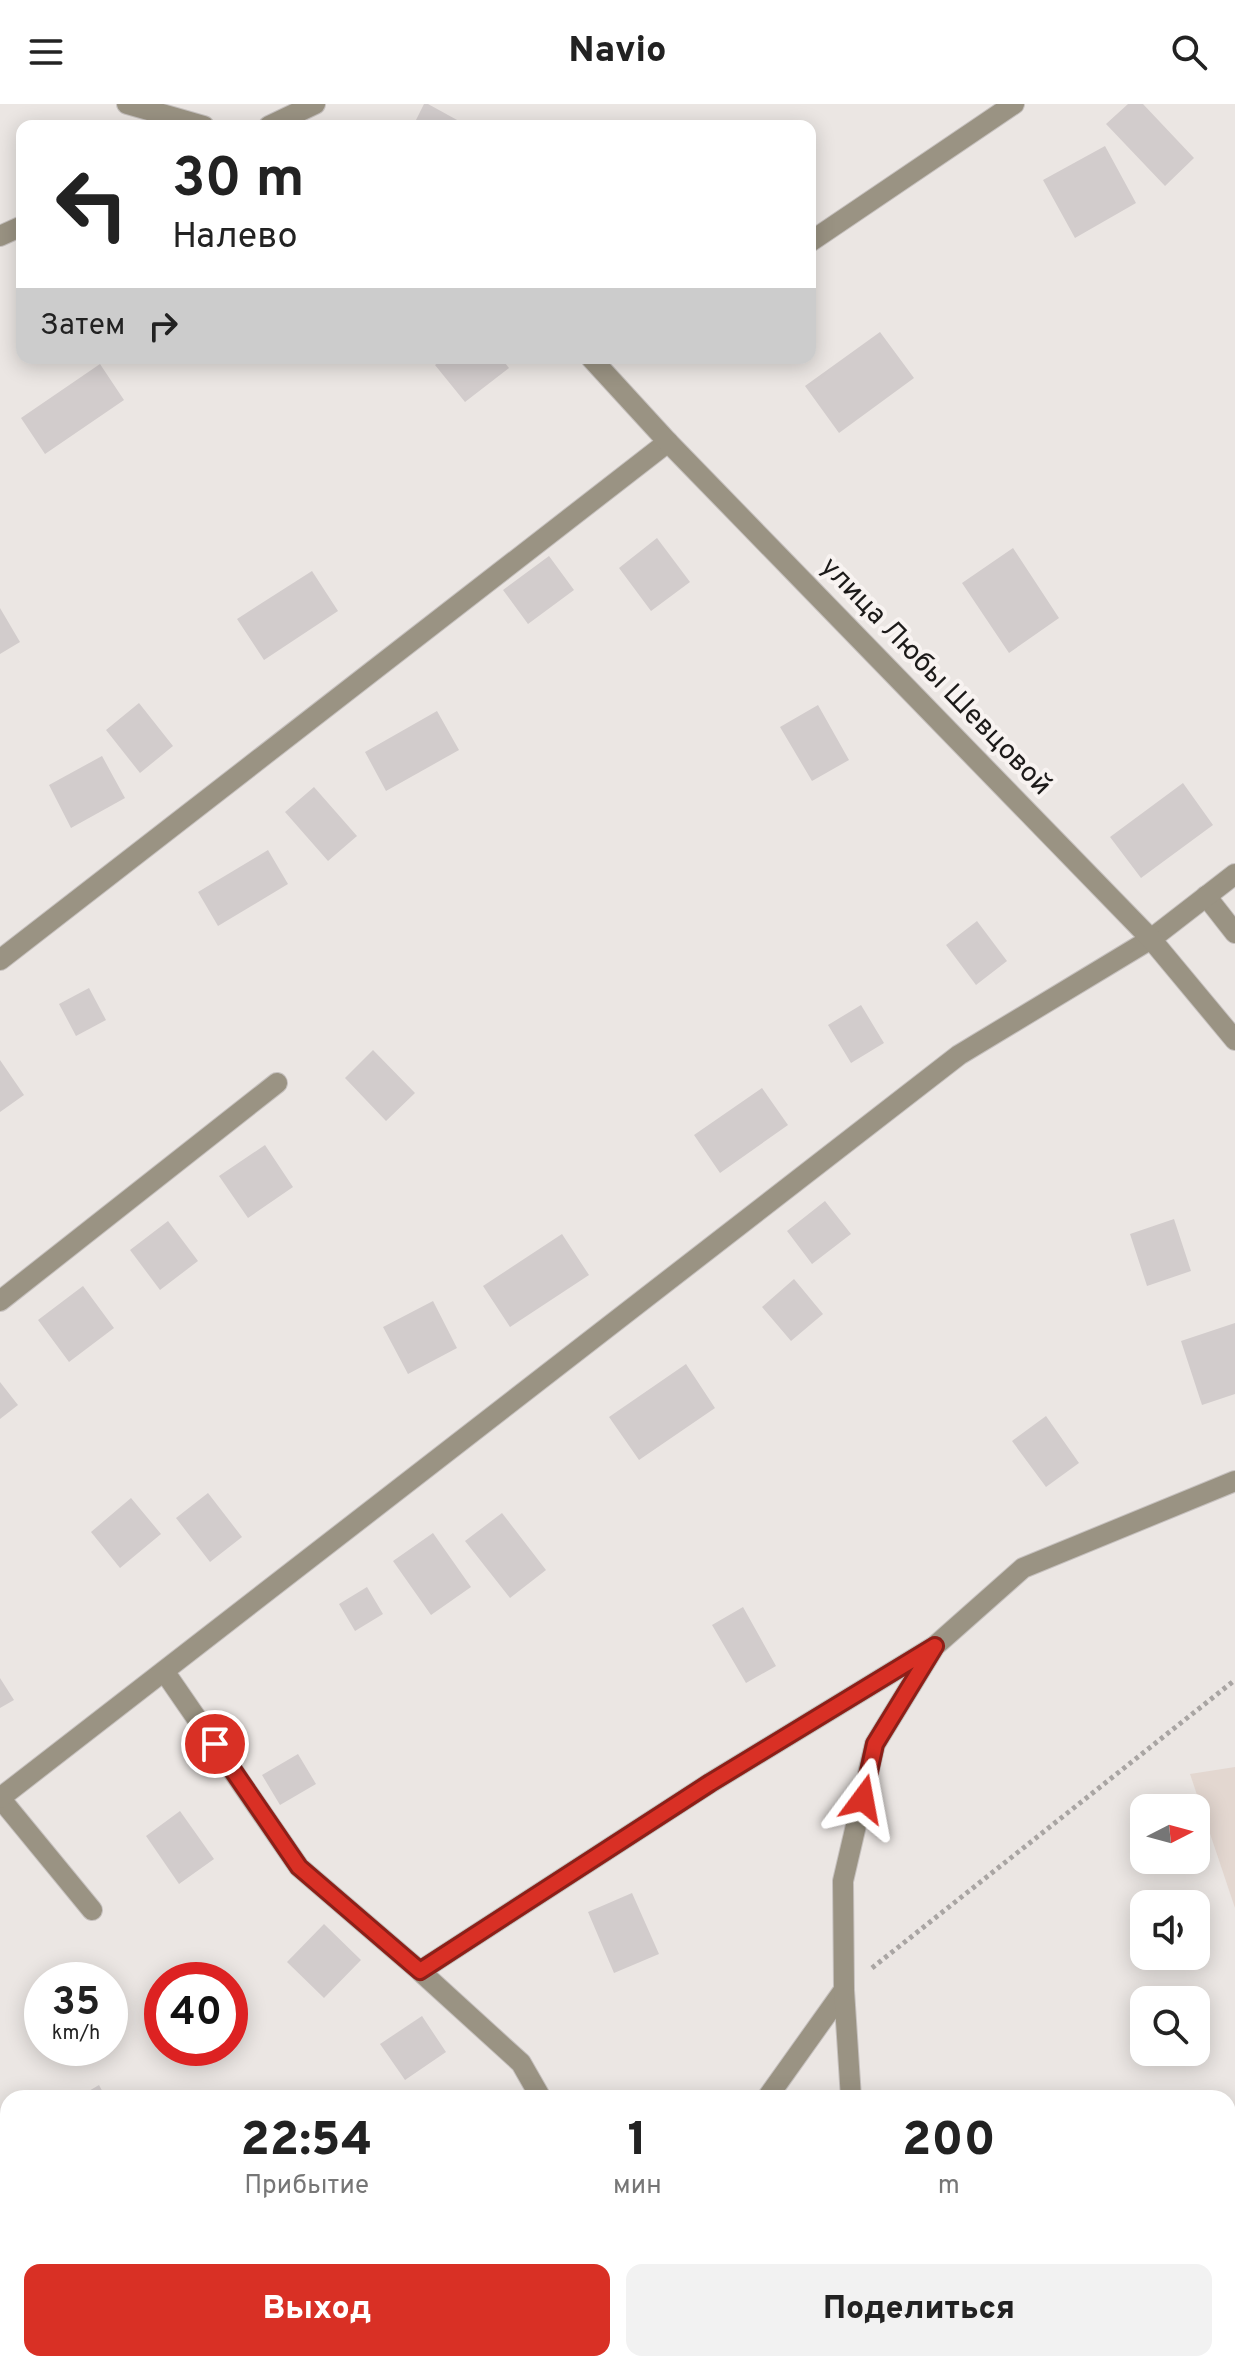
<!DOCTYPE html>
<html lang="ru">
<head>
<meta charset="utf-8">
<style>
  :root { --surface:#fff; --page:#f2f2f2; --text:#222; --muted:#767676; --accent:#d93025 }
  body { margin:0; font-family:Overpass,sans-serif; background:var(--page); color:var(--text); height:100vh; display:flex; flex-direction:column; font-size:30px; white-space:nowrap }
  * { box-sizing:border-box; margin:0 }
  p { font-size:26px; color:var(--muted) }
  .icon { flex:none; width:44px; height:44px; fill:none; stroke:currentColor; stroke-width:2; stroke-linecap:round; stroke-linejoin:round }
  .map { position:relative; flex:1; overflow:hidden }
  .drawer { position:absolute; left:0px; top:1986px; width:1236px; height:282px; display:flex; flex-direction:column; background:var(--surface); border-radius:24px 24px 0 0; box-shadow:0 4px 20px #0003 }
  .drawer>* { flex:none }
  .top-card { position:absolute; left:16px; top:16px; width:800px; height:244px; border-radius:16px; box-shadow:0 4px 20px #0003; background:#fff; color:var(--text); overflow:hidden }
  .needle { width:52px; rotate:84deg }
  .buttons { position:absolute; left:1130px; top:1690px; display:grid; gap:16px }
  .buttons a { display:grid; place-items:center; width:80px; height:80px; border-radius:16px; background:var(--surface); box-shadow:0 4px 20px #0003; font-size:40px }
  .speed { position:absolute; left:24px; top:1858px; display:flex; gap:16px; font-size:40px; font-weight:700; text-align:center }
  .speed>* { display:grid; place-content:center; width:104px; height:104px; border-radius:50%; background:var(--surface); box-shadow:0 4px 20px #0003; line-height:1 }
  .speed small { font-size:20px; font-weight:400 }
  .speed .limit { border:12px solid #d22; background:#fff; color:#111 }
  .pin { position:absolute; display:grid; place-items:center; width:68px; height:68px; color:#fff; margin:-34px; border:4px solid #fff; border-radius:50%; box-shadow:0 2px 8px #0007 }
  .me { position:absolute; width:88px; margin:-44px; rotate:13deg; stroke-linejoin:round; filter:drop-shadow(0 0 6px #0008) }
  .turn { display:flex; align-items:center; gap:28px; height:168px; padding:0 24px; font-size:36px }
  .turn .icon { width:104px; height:104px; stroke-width:2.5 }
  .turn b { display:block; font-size:56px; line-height:68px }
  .then { display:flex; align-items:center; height:76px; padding:0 24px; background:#0003; gap:16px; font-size:30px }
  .eta { display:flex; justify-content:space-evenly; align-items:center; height:136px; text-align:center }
  .eta b { font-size:48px; font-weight:800; line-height:56px }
  .action { display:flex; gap:16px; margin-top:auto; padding:16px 24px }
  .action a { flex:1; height:92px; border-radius:16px; background:var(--accent); color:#fff; font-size:32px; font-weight:800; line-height:92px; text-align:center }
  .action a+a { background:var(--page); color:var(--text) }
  header { display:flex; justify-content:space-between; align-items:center; height:104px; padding:0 24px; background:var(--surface); font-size:36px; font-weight:800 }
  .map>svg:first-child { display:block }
  .built { fill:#e3d7d0 }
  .building { fill:#d2cccc }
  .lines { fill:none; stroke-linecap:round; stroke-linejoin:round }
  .service-casing { stroke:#c6c1bf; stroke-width:22 }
  .minor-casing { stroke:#c6c1bf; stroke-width:22 }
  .tertiary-casing { stroke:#c6c1bf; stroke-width:22 }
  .path { stroke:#a9a5a3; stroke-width:5; stroke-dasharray:4 4; stroke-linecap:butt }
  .service { stroke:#9a9383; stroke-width:20 }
  .minor { stroke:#9a9383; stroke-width:20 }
  .tertiary { stroke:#9a9383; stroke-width:20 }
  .route-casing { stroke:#8d1f18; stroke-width:20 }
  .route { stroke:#d93025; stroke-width:14 }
  .labels { text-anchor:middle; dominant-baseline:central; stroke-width:8; stroke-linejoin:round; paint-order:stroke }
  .street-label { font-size:28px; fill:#1c1a19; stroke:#f8f3f1 }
</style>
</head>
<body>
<header><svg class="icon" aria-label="menu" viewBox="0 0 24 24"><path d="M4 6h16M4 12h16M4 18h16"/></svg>Navio<svg class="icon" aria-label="search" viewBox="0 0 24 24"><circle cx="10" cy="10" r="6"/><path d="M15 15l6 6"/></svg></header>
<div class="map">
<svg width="1235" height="2267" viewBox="0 0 1235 2267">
  <rect width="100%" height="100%" fill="#ebe6e3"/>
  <path class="built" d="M 1235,1663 L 1235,1804 L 1190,1670 Z"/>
  <path class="building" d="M 424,0 L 428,0 L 468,22 L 413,22 Z
    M 1128,0 L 1143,0 L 1194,54 L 1165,82 L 1106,20 Z
    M 1105,42 L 1136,99 L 1075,134 L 1043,76 Z
    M 880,228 L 914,274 L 839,329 L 805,282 Z
    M 444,254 L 501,254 L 509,264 L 465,298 L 435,261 Z
    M 100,260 L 124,296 L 45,350 L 21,314 Z
    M 657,434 L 690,478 L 651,507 L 619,464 Z
    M 1013,444 L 1059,514 L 1009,549 L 962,479 Z
    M 549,452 L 574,486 L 528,520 L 503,486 Z
    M 312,467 L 338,507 L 264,556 L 237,515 Z
    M 0,504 L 20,538 L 0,550 Z
    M 139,599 L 173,642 L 140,669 L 106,626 Z
    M 818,601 L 849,656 L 812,677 L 780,623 Z
    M 437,607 L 459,646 L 386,687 L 365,648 Z
    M 102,652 L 125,694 L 71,724 L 49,681 Z
    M 1183,679 L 1213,721 L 1141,774 L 1110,733 Z
    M 314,683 L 357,732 L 328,757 L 285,708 Z
    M 268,746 L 288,780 L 218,822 L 198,788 Z
    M 977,817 L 1007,857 L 976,881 L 946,841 Z
    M 89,884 L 106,916 L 76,932 L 59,900 Z
    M 861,901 L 884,939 L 851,959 L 828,921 Z
    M 373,946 L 415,989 L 386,1017 L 345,974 Z
    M 0,956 L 24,991 L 0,1008 Z
    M 762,984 L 788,1021 L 720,1069 L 694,1031 Z
    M 265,1041 L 293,1083 L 248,1114 L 219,1072 Z
    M 825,1097 L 851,1130 L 812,1160 L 787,1127 Z
    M 1174,1115 L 1191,1167 L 1147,1182 L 1130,1130 Z
    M 168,1117 L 198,1157 L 160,1186 L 130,1146 Z
    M 562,1130 L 589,1171 L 510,1223 L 483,1182 Z
    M 794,1175 L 823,1210 L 791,1237 L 762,1203 Z
    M 83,1182 L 114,1224 L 69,1258 L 38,1216 Z
    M 433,1197 L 457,1244 L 408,1270 L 383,1223 Z
    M 1235,1219 L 1235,1290 L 1202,1301 L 1181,1237 Z
    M 686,1260 L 715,1304 L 639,1356 L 609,1313 Z
    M 0,1278 L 18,1301 L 0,1315 Z
    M 1046,1312 L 1079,1359 L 1046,1383 L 1012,1337 Z
    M 208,1389 L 242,1433 L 210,1458 L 176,1414 Z
    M 131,1394 L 161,1430 L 120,1464 L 91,1428 Z
    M 502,1409 L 546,1466 L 510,1494 L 465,1437 Z
    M 433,1429 L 471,1483 L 431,1511 L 393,1457 Z
    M 367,1483 L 383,1510 L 355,1527 L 339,1500 Z
    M 743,1503 L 776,1562 L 746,1579 L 712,1521 Z
    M 0,1574 L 14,1596 L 0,1604 Z
    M 298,1650 L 316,1680 L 280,1701 L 262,1671 Z
    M 180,1707 L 214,1755 L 179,1780 L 146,1732 Z
    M 632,1789 L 659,1850 L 614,1869 L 588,1808 Z
    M 324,1820 L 361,1856 L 324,1894 L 287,1858 Z
    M 162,1909 L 162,1937 L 151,1915 Z
    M 422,1912 L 446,1948 L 405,1976 L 380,1940 Z
    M 166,1944 L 196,1944 L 172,1956 Z
    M 99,1981 L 106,1994 L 77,1994 Z
    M 0,2024 L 8,2037 L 8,2042 L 0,2047 Z"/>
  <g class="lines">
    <g class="service-casing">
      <path id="service" d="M 1206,792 L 1235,829
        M 0,1694 L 92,1806
        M 767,1994 L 844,1886
        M 307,2267 L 374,2260"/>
    </g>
    <g class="minor-casing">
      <path id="minor" d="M 269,22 L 315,0
        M 0,132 L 22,122
        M 810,138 L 1014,0
        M 0,856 L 668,338
        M 0,1197 L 277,979
        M 164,1567 L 299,1763 L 420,1867 L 521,1959 L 541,1994
        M 0,1694 L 959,951 L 1151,835 L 1235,770
        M 420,1867 L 710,1679 L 935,1542"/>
    </g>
    <g class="tertiary-casing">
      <path id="tertiary" d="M 127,0 L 204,22
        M 591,254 L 668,338 L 1151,835 L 1235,936
        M 851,1994 L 844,1886 L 843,1777 L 875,1640 L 935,1542 L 1023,1464 L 1235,1377
        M 878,2260 L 879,2267"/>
    </g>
    <path class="path" d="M 872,1864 L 1235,1576"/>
    <use href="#service" class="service"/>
    <use href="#minor" class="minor"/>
    <use href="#tertiary" class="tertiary"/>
  </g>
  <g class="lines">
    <g class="route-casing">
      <path id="route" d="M 215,1640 L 299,1763 L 420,1867 L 710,1679 L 935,1542 L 875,1640 L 863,1695"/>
    </g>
    <use href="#route" class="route"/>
  </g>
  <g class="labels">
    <g class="street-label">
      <text transform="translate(935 573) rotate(46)">улица Любы Шевцовой</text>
    </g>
  </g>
</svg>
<div class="buttons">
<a><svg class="needle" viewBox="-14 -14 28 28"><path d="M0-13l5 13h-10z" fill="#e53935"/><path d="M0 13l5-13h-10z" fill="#767676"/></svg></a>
<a><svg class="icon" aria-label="sound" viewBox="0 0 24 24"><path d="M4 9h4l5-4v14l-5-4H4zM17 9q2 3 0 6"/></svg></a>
<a><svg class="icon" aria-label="search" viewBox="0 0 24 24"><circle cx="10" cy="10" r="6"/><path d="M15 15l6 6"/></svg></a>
</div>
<div class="speed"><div>35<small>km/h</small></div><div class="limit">40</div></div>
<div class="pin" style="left:215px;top:1640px;background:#d93025"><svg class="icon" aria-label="arrive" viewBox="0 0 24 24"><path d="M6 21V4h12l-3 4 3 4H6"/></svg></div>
<svg class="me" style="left:863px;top:1695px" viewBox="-20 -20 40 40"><path d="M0-17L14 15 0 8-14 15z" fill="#d93025" stroke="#fff" stroke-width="4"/></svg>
<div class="top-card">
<div class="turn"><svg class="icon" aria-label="left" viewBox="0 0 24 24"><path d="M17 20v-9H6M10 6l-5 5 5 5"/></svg><div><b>30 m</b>Налево</div></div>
<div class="then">Затем<svg class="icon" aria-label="right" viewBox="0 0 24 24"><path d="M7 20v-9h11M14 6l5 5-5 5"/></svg></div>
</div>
<section class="drawer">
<div class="eta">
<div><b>22:54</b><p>Прибытие</p></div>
<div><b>1</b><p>мин</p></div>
<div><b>200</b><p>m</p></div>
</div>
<div class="action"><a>Выход</a><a>Поделиться</a></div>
</section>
</div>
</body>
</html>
